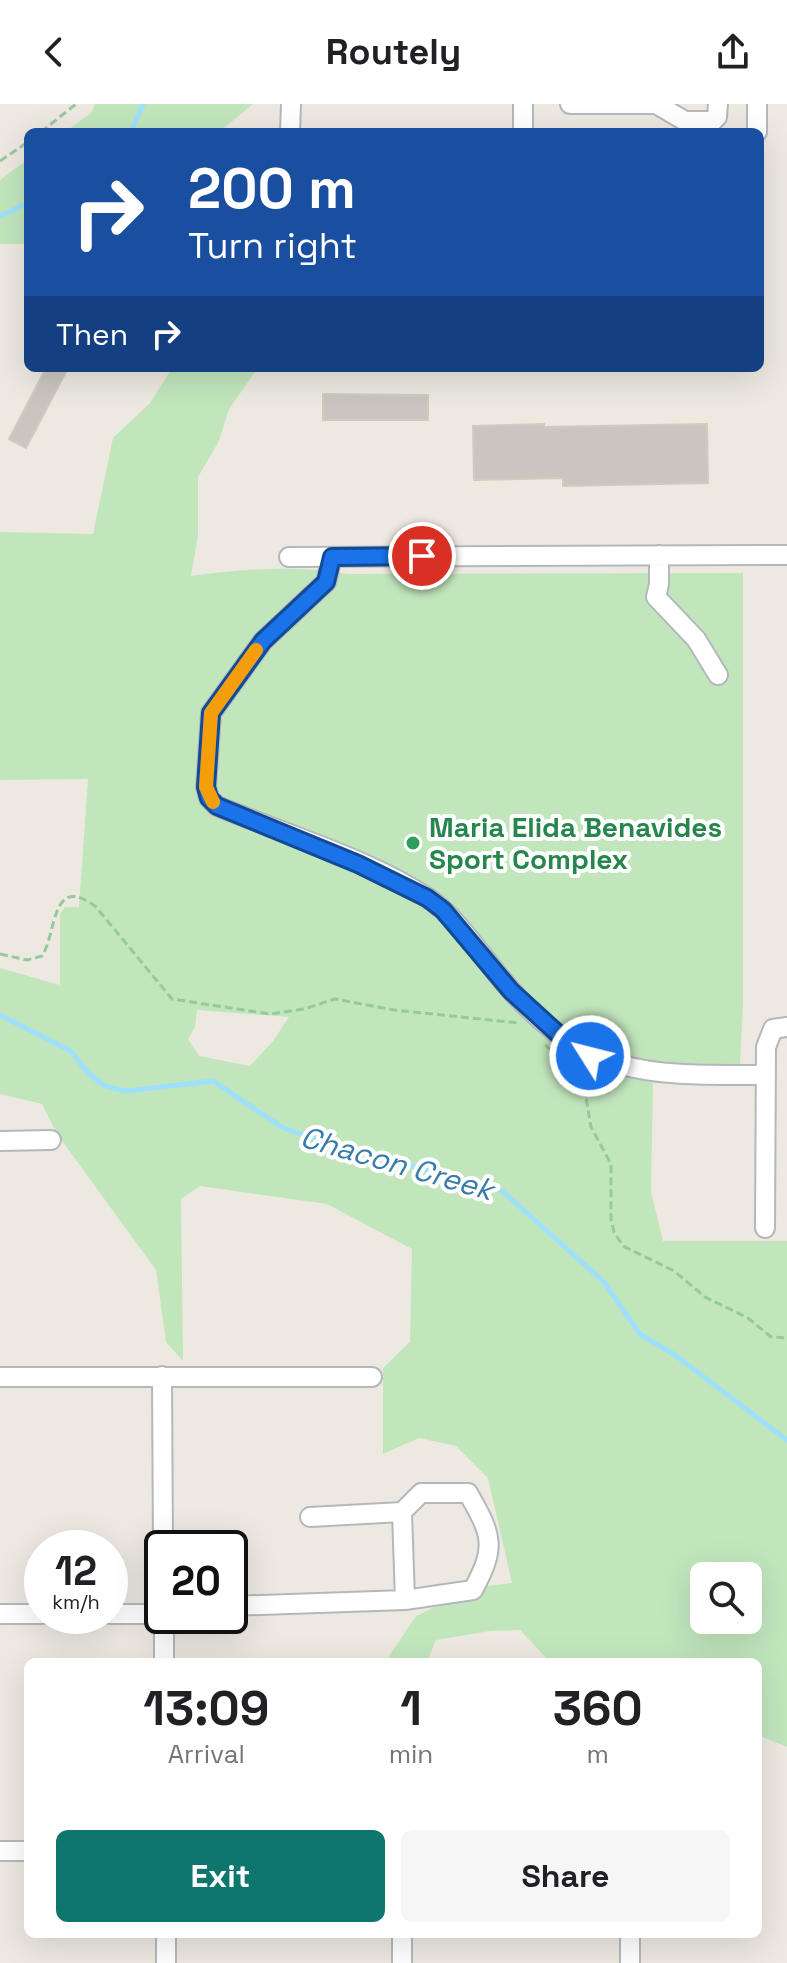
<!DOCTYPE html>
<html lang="en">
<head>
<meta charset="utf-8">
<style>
  :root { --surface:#fff; --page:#f6f6f6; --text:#202124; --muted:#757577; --accent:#0f766e }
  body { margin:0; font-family:"Space Grotesk",sans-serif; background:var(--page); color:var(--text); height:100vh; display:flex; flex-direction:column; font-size:30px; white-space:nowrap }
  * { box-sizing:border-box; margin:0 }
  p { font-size:26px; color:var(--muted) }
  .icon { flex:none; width:44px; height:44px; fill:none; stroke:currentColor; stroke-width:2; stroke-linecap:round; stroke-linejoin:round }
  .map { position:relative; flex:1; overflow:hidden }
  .drawer { position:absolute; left:24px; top:1554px; width:738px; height:280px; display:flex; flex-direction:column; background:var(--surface); border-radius:12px; box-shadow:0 8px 32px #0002 }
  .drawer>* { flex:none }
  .banner { position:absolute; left:24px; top:24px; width:740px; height:244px; border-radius:12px; box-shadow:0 8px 32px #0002; background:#1a4fa0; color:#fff; overflow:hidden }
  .fabs { position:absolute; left:690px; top:1458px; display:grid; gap:16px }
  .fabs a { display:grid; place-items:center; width:72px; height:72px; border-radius:12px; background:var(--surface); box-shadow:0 8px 32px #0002; font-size:40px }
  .speed { position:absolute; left:24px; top:1426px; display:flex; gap:16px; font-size:40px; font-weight:700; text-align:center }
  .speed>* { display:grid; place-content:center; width:104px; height:104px; border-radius:50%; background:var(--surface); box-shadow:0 8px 32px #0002; line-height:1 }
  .speed small { font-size:20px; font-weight:400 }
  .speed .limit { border:4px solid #111; border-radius:12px; background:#fff; color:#111 }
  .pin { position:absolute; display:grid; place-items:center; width:68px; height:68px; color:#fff; margin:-34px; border:4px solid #fff; border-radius:50%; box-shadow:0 2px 8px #0007 }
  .me { position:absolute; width:88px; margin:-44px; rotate:306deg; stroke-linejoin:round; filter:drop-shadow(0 0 6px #0008) }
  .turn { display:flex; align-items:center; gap:28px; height:168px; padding:0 32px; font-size:36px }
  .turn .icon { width:104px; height:104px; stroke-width:2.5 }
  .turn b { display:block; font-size:56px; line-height:68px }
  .then { display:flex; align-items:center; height:76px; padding:0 32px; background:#0003; gap:16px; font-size:30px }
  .eta { display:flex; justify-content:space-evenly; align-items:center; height:136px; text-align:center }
  .eta b { font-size:48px; font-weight:700; line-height:56px }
  .cta { display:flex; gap:16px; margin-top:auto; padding:16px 32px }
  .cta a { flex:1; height:92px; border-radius:12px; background:var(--accent); color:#fff; font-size:32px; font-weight:700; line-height:92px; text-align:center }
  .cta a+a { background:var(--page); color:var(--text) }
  header { display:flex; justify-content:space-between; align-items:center; height:104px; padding:0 32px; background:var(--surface); font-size:36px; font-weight:700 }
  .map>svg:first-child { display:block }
  .green { fill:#c1e6bc; fill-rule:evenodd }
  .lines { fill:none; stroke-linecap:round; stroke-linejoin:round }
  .stream { stroke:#9fe0ff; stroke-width:5 }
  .building { fill:#cac5c0; stroke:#d2cabf; stroke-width:2 }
  .minor-casing { stroke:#b4b8bc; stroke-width:22 }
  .path { stroke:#97c99f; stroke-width:3; stroke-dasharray:8 4; stroke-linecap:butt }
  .minor { stroke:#fff; stroke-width:18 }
  .route-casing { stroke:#114b97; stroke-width:20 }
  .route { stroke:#1a73e8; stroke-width:14 }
  .slow { stroke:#f59e0b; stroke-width:14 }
  .leisure-dot { fill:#2e9e5b; stroke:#fff; stroke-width:3 }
  .labels { text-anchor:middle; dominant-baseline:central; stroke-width:8; stroke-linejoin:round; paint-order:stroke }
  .leisure-label { font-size:28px; font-weight:bold; fill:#27864d; stroke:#fff; text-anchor:start }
  .water-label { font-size:30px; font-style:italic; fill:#387caa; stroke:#fff }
</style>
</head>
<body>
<header><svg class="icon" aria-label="back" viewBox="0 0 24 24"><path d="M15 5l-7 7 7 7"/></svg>Routely<svg class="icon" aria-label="share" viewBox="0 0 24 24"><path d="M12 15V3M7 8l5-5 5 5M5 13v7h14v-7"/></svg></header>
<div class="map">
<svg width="787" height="1859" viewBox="0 0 787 1859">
  <rect width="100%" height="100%" fill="#ede9e1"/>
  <path class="green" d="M 95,0 L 253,0 L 219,28 L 65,28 L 91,9 Z
    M 28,55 L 28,140 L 0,140 L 0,76 Z
    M 172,264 L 258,264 L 229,305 L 219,337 L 198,373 L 198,432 L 191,472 C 244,465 295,461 348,470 L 743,469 L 743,903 L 739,977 L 653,979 L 651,1088 L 663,1137 L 787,1137 L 787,1643 L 758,1631 L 758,1558 L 550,1558 L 520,1526 L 490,1527 L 436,1536 L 427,1558 L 389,1558 L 389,1552 L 416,1512 L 478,1483 L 512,1479 L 488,1374 L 456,1342 L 419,1334 L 383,1350 L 383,1264 L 410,1238 L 412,1145 L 327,1100 L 200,1082 L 181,1095 L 183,1257 L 166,1238 L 156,1166 L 57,1030 L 42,1000 L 0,990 L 0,864 L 60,881 L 60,810 L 65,803 L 79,803 L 88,675 L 0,676 L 0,428 L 93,430 L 113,334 L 150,299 ZM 197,906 L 289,913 L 273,937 L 250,962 L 199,952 L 188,935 L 195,923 ZM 704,1472 L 748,1472 L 748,1516 L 704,1516 Z"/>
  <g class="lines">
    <path class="stream" d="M 131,28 L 143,0
      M 0,112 L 28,99
      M 0,911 L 71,947 L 88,969 L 105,982 L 126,987 L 213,977 L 283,1024 L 380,1056 L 449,1070 L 501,1086 L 604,1178 L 640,1230 L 675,1251 L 787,1336"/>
  </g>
  <path class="building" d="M 46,264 L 59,264 L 66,268 L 26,344 L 9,335 Z
    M 323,290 L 428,291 L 428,316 L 323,316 Z
    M 544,320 L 544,323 L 707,320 L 708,379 L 563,382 L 563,374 L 474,376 L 473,322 Z"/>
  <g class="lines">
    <g class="minor-casing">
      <path id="minor" d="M 570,0 L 652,0
        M 656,0 L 685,17 L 713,17 L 717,13 L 718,0
        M 290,28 L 291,0
        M 523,28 L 523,0
        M 757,28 L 757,0
        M 659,451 L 659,480 L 656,493 L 696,535 L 718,571
        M 289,453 L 787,451
        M 332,453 L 326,478 L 263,537 L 211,609 L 206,683 L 209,694 L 217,702 C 285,730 367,754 428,794 C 460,816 483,855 509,884 C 590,976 653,971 766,971
        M 0,1037 L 51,1036
        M 765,1124 L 766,943 L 773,925 L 787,923
        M 162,1272 L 163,1444
        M 0,1273 L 372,1273
        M 310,1413 L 402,1408
        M 230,1502 L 405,1496 L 473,1486 C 497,1442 492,1431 468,1389 L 421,1389 L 402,1408 L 405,1496
        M 0,1510 L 42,1510
        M 110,1510 L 162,1510
        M 164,1512 L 164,1558
        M 0,1747 L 28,1747
        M 166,1830 L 166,1859
        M 402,1830 L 402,1859
        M 630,1830 L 630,1859"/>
    </g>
    <path class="path" d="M 41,28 L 76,0
      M 0,57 L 28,38
      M 0,850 L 27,856 L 42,852 C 57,829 51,768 96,803 L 172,895 L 270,910 L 304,905 L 335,895 L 394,906 L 518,919
      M 545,941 L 582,970 L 591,1023 L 611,1060 L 611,1115 L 614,1128 L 623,1142 L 674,1167 L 705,1193 L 748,1214 L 771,1233 L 787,1234"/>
    <use href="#minor" class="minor"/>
  </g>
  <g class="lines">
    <g class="route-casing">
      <path id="route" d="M 422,452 L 332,453 L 326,478 L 263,537 L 211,609 L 206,683 L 209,694 L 217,702 L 358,760 L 427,794 L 443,806 L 511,887 L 567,938 L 590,952"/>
    </g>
    <use href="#route" class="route"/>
    <path class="slow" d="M 213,698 L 206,683 L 211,609 L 256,546"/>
  </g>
  <circle class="leisure-dot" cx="413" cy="739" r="8"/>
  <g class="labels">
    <g class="leisure-label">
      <text x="429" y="723">Maria Elida Benavides<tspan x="429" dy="32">Sport Complex</tspan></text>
    </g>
    <g class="water-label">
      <text transform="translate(397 1059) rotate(16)">Chacon Creek</text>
    </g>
  </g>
</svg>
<div class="fabs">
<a><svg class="icon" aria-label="search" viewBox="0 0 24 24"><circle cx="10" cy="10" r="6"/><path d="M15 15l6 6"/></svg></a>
</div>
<div class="speed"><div>12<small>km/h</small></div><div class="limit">20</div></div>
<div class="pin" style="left:422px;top:452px;background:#d93025"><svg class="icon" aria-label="arrive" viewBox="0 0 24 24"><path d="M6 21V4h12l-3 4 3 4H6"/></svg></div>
<svg class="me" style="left:590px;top:952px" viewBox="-20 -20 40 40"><circle r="17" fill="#1a73e8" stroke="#fff" stroke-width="3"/><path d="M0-11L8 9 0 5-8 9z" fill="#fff"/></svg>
<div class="banner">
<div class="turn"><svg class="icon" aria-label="right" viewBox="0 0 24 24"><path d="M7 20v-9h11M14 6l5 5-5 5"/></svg><div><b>200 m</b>Turn right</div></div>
<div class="then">Then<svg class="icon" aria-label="right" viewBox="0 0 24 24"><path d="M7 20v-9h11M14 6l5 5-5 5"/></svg></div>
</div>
<section class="drawer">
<div class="eta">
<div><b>13:09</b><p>Arrival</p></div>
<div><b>1</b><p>min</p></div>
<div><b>360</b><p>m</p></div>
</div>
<div class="cta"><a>Exit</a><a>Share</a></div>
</section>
</div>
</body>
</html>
